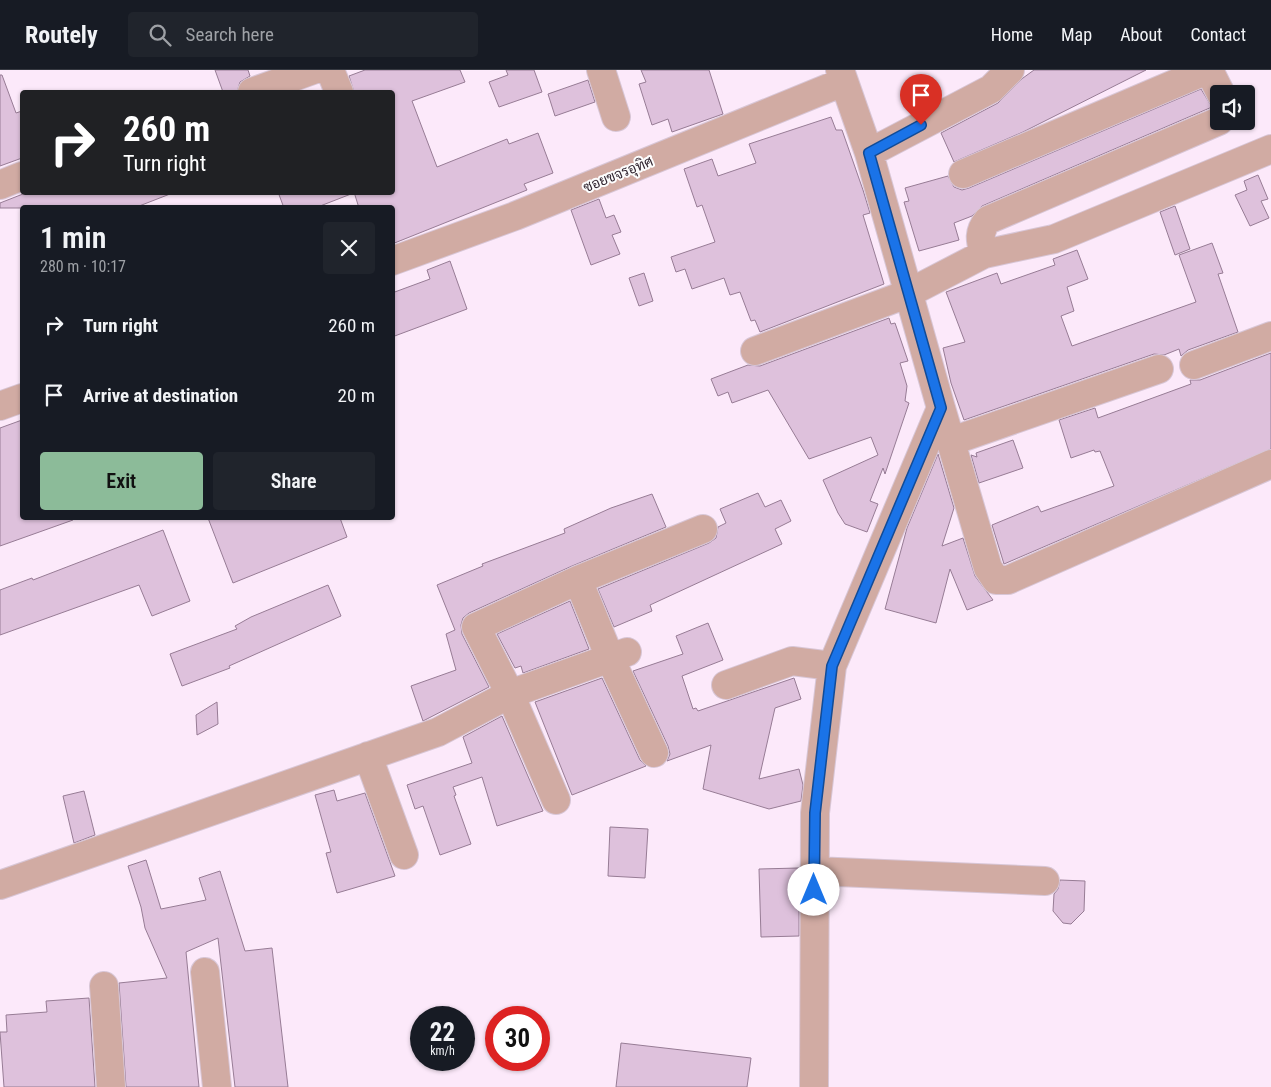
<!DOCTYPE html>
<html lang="en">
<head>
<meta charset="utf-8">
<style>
  :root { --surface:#171b24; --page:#20242c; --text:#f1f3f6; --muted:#9ea1a6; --line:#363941; --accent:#8cbb99 }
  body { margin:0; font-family:"Roboto Condensed",Sarabun,sans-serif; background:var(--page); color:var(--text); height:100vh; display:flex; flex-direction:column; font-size:19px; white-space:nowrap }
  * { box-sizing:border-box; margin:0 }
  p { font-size:16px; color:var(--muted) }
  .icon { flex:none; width:28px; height:28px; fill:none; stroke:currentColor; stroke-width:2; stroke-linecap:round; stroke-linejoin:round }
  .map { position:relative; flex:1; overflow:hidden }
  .sheet { position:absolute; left:20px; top:135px; width:375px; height:315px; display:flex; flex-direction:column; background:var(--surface); border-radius:5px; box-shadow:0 1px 4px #0004 }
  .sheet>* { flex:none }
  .top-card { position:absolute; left:20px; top:20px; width:375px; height:105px; border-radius:5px; box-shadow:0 1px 4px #0004; background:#202124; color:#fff; overflow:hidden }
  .tools { position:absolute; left:1210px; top:15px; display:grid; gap:10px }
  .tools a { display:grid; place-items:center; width:45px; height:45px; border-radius:5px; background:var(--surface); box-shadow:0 1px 4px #0004; font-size:25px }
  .speed { position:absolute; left:410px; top:936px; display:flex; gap:10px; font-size:25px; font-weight:700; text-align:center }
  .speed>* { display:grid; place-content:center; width:65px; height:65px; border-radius:50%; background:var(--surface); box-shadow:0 1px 4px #0004; line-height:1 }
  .speed small { font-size:12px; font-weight:400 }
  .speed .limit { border:8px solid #d22; background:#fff; color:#111 }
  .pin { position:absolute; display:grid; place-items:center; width:42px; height:42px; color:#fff; margin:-51px -21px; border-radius:50% 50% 50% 0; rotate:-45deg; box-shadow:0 0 5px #0007 }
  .pin .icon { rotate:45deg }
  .me { position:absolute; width:55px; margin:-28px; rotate:0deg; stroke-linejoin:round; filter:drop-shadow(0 0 4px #0008) }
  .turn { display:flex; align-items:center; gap:18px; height:105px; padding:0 20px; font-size:22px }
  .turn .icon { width:65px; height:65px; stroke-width:2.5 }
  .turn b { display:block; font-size:35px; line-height:42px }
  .round { display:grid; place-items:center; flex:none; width:52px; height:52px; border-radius:5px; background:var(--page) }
  .overview { display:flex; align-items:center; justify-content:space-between; height:85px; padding:0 20px }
  h1 { font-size:30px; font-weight:600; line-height:38px }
  .cta { display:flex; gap:10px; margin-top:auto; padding:10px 20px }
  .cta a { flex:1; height:58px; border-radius:5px; background:var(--accent); color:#111; font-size:20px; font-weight:600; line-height:58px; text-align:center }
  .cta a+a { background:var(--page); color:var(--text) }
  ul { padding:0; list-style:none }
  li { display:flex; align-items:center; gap:15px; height:70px; padding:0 20px }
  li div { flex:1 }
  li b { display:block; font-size:19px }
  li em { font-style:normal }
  header { display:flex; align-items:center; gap:30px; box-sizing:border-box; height:70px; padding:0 25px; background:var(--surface); border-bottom:1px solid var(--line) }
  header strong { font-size:24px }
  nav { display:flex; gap:28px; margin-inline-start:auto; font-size:18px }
  .search { width:350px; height:45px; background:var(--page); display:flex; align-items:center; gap:12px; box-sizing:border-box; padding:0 18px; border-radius:5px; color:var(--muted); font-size:19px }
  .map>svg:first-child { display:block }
  .building { fill:#dec1dc; stroke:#977c95 }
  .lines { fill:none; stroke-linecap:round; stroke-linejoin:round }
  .minor-casing { stroke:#d8c6d6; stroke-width:30 }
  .minor { stroke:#d1aba3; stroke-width:28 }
  .route-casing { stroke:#114b97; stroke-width:12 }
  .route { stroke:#1a73e8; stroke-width:9 }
  .labels { text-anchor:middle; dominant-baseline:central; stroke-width:4; stroke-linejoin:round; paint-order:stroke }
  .street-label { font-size:14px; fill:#322631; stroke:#fdfdfd }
</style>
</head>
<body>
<header>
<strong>Routely</strong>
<div class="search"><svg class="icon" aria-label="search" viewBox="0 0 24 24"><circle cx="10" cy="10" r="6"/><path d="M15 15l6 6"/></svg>Search here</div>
<nav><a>Home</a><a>Map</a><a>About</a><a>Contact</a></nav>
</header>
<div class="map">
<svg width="1271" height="1017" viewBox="0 0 1271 1017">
  <rect width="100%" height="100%" fill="#fce9fa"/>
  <path class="building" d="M 215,0 L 248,0 L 250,6 L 240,12 L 237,22 L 223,22 Z
    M 365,0 L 460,0 L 465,12 L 412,31 L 437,97 L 507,69 L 509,74 L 538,63 L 553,103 L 524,114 L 527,120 L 392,174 L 392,138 L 359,138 L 354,122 L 392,122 L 392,22 L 354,22 L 349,6 Z
    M 506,0 L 534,0 L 542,22 L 499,37 L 489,12 L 508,5 Z
    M 641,0 L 709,0 L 723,44 L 672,62 L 668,49 L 652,55 L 639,14 L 646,12 Z
    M 1034,0 L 1146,0 L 1023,62 L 954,92 L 941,63 L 998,33 L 1023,8 Z
    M 0,5 L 2,5 L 16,43 L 22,41 L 22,88 L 0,96 Z
    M 588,10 L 595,32 L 555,46 L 548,24 Z
    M 1201,19 L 1212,37 L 982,136 L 972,146 L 954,153 L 959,170 L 919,181 L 904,132 L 909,131 L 905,118 L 948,106 L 954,117 L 962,120 L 969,118 Z
    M 831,47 L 836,60 L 842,60 L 863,120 L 870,143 L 863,145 L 884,214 L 760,262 L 755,250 L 751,251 L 740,222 L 730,225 L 724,208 L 692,219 L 685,199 L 676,202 L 671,187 L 715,172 L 702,135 L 697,137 L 684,99 L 712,89 L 718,106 L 756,93 L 749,74 Z
    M 1258,105 L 1268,129 L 1261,131 L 1269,148 L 1250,156 L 1235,125 L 1247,120 L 1244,111 Z
    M 28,122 L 169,122 L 170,124 L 134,138 L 0,138 L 0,133 Z
    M 278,122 L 351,122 L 351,124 L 315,138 L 284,138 Z
    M 599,129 L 606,148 L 614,145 L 621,162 L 612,165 L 620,184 L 591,195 L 571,140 Z
    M 1175,136 L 1190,179 L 1175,185 L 1160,142 Z
    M 1212,173 L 1223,203 L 1218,204 L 1238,262 L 1188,280 L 1181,286 L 1179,279 L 1164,285 L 1154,284 L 964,350 L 951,313 L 943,278 L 965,272 L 946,222 L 997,203 L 1001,214 L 1055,195 L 1053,189 L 1077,180 L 1088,209 L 1067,217 L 1074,241 L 1061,246 L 1072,276 L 1196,232 L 1179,185 Z
    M 450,191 L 467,239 L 392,267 L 392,223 L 430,209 L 427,200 Z
    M 644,203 L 653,231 L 639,236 L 629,208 Z
    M 889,248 L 891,254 L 895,253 L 908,291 L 900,293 L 907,316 L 905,331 L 909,333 L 885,404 L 883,398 L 870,431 L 878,434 L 867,462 L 845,454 L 838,443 L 823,410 L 878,385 L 871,367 L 809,389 L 768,320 L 732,333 L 728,322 L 718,326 L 711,309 L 748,295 L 760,296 Z
    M 1271,283 L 1271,379 L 1004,494 L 992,455 L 1038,436 L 1041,442 L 1114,416 L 1100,381 L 1095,382 L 1094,380 L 1071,388 L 1059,350 L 1095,338 L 1098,348 L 1191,314 L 1190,310 L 1200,310 Z
    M 22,350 L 22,448 L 73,448 L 73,450 L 0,476 L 0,358 Z
    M 1013,370 L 1023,398 L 979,413 L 971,385 L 977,387 L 976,383 Z
    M 938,384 L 954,438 L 942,476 L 963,468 L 975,506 L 993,530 L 967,540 L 950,499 L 936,553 L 885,539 L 907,458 Z
    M 758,423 L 765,437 L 781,430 L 791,451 L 775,459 L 782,474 L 650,535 L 652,541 L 614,557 L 598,519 L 709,473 L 716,468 L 718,457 L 726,453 L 720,439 Z
    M 652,424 L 666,457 L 572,496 L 469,543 L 463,548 L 461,555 L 462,564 L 489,617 L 423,651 L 411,616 L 456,600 L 446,564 L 455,560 L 437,515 L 483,496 L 482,494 L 565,463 L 564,459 L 611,438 Z
    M 208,448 L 340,448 L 347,467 L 233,513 Z
    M 163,460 L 190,531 L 152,546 L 139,515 L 0,565 L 0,520 L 32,508 L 33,510 Z
    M 328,515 L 341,546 L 229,596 L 230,598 L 182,616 L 170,584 L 237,559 L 235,556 L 251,547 Z
    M 570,531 L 589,579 L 523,603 L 521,596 L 515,598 L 497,564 Z
    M 708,553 L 723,590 L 682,606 L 693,639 L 696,638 L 698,641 L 794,608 L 801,629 L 775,638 L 759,709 L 799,699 L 803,715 L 801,731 L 769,739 L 703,719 L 711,675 L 667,691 L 670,684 L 668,676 L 633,601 L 683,584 L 676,566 Z
    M 602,608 L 640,690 L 646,696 L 572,725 L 535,632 Z
    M 217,632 L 218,654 L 197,665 L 196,645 Z
    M 502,646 L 543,741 L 497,756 L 482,707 L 453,717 L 456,725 L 454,726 L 471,774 L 440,785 L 423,736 L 415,739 L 407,715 L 472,693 L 463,667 Z
    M 334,720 L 337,731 L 365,723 L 395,806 L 337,823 L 326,783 L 331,782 L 315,725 Z
    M 84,721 L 95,765 L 74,773 L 63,726 Z
    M 610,757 L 648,759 L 645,808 L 608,806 Z
    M 146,790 L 161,839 L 206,830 L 199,808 L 220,801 L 245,881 L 272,878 L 288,1017 L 235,1017 L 218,868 L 186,882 L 199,1017 L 126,1017 L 119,913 L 167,908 L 145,858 L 141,837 L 128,796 Z
    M 799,798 L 799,866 L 761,867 L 759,799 Z
    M 1060,810 L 1085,811 L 1084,841 L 1071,854 L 1063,853 L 1053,841 L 1054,824 L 1058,819 Z
    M 89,928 L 95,1017 L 4,1017 L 0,962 L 7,962 L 6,945 L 47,942 L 46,931 Z
    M 621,973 L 751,988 L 747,1017 L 616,1017 Z"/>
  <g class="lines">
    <g class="minor-casing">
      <path id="minor" d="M 330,0 L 339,22
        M 601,0 L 616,47
        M 252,22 L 313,0
        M 869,83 L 991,19 L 1010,0
        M 963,104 L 1200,3 L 1211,4 L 1221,24
        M 0,115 L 22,106
        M 984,184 C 980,170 978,162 988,150 L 1219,51
        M 392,191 L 515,146 L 843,12
        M 755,281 L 907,224 L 984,184 L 1054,169 L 1271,79
        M 1194,295 L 1271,266
        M 0,336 L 22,328
        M 941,338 L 988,498 L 996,510 L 1008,510 L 1271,394
        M 952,371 L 1159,299
        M 578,510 L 610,588 L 654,683
        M 726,615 L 792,591 L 832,596
        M 368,686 L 404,785
        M 556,730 L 510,624 L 476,557 L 578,510 L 703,459
        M 814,801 L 1045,811
        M 0,815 L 438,662 L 510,624 L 627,582
        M 205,902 L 217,1017
        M 104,916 L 111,1017
        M 814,1017 L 815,743 L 832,596 L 941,338 L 869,83 L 840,0"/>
    </g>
    <use href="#minor" class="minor"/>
  </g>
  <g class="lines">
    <g class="route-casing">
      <path id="route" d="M 814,820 L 815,743 L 832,596 L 941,338 L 869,83 L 921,55"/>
    </g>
    <use href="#route" class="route"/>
  </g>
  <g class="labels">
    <g class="street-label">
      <text transform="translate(618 104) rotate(-22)">ซอยขจรอุทิศ</text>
    </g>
  </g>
</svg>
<div class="tools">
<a><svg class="icon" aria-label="sound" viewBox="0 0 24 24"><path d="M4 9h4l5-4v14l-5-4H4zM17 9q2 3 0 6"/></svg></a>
</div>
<div class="speed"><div>22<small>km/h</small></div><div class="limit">30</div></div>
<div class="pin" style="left:921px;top:55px;background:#d93025"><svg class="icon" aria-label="arrive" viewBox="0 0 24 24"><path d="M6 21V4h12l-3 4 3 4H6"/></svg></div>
<svg class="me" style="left:814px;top:820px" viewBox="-20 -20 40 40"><circle r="19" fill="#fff"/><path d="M0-13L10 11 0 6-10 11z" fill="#1a73e8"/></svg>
<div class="top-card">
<div class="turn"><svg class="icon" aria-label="right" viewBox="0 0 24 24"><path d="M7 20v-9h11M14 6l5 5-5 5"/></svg><div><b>260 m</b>Turn right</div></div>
</div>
<section class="sheet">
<div class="overview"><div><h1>1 min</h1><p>280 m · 10:17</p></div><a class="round"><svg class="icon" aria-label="close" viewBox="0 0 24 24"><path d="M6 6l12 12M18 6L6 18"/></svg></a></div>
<ul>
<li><svg class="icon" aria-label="right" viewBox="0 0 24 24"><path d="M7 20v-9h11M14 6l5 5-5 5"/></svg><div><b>Turn right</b></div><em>260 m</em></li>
<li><svg class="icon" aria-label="arrive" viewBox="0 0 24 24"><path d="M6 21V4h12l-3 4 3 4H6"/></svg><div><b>Arrive at destination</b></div><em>20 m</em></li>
</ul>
<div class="cta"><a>Exit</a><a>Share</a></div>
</section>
</div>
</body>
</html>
